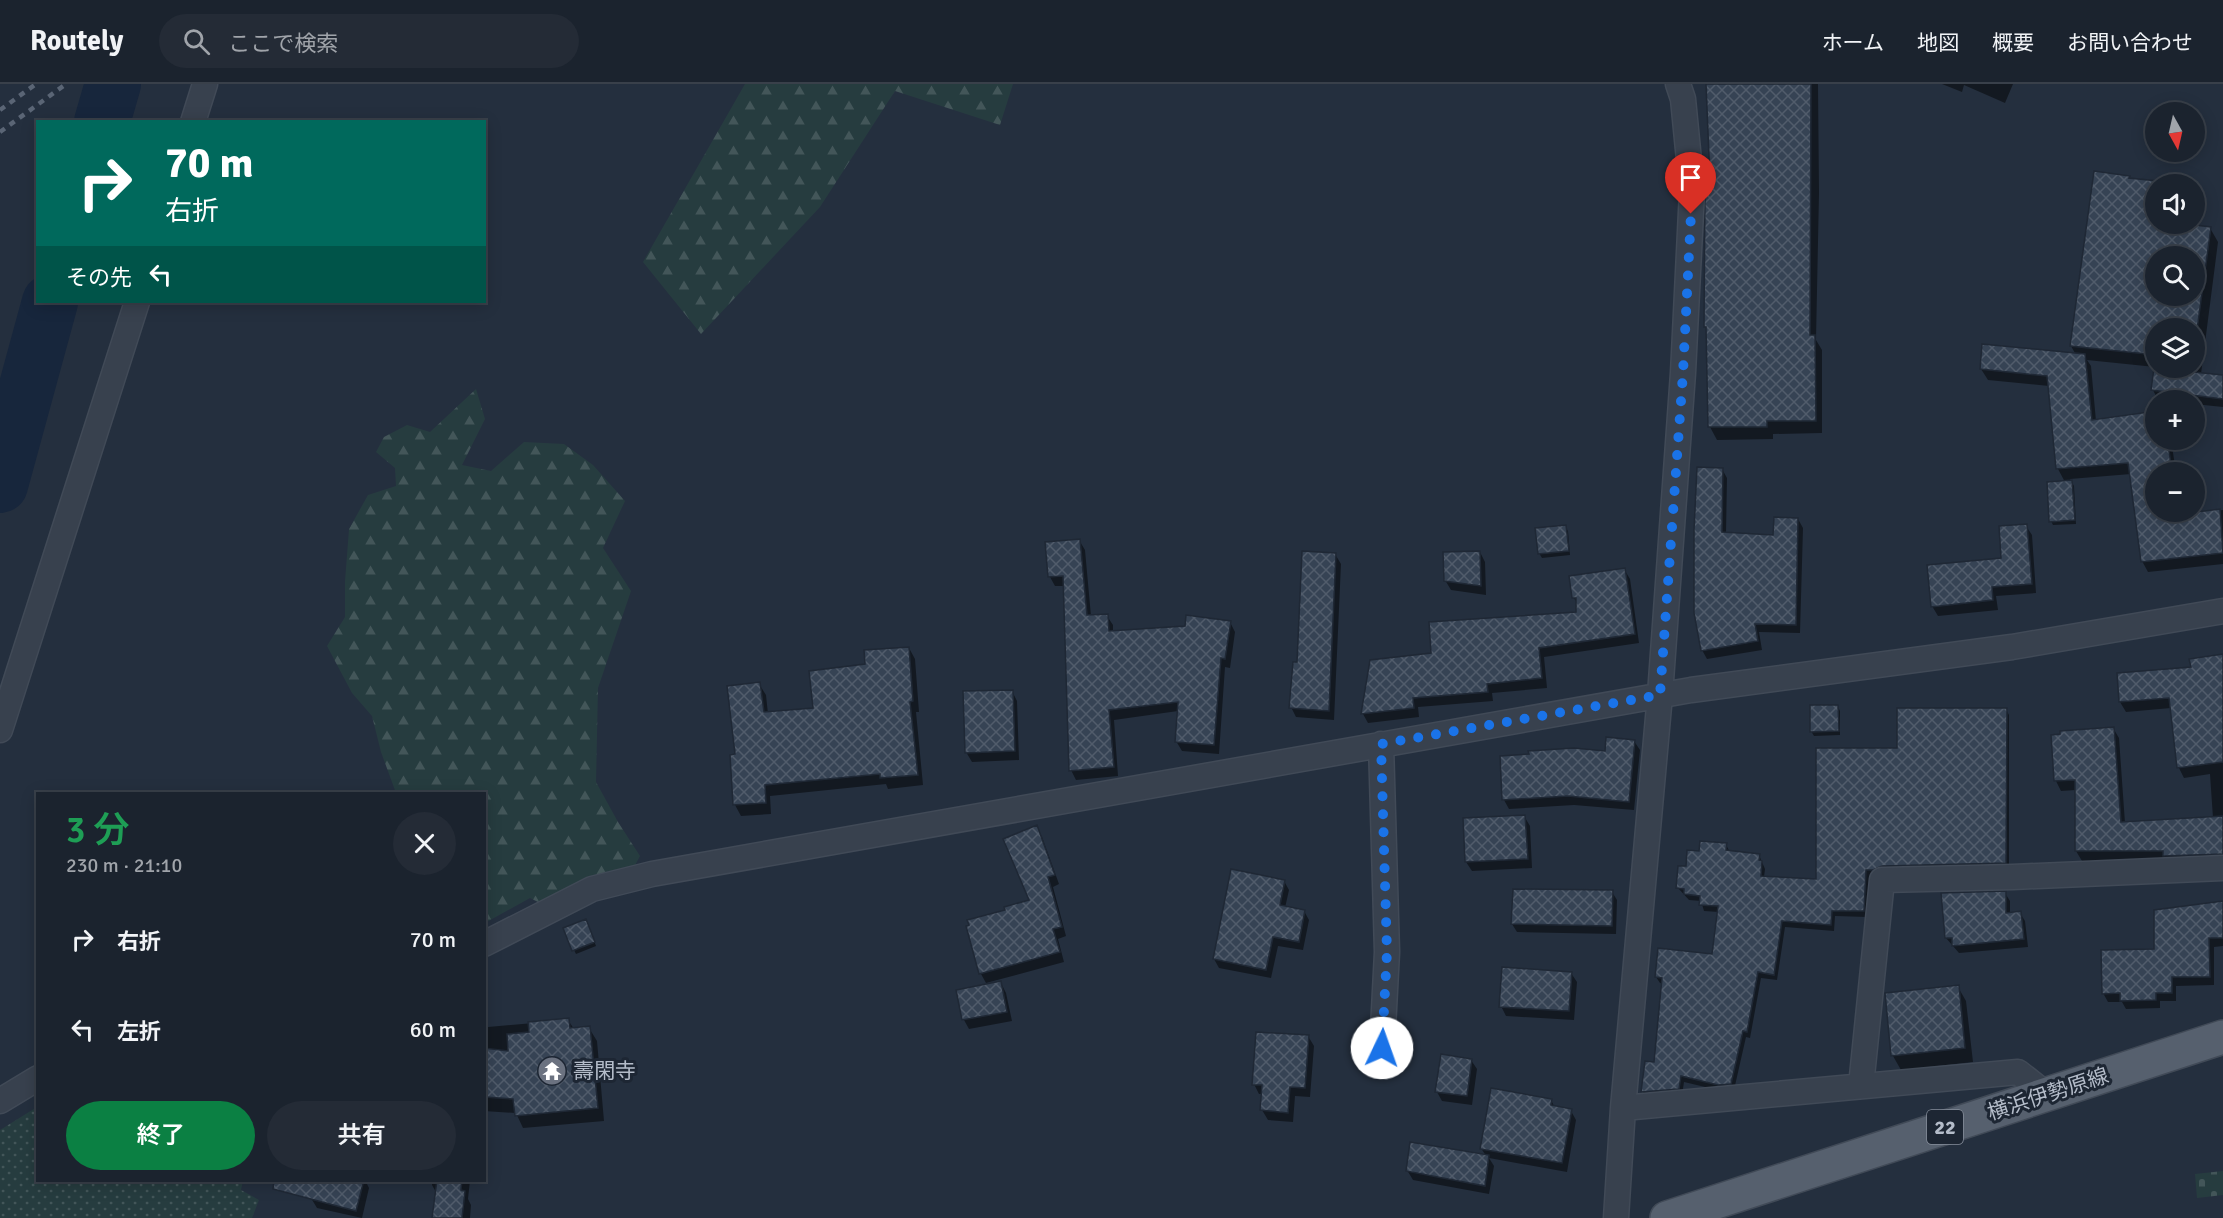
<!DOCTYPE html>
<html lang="ja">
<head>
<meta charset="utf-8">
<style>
  :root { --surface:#1b232e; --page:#242b36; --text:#f1f3f6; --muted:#a0a4aa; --line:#39404a; --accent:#0b8043 }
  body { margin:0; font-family:Signika,"Noto Sans JP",sans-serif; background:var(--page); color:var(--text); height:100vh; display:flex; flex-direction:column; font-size:22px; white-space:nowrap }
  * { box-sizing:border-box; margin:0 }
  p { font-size:20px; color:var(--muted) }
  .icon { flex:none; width:33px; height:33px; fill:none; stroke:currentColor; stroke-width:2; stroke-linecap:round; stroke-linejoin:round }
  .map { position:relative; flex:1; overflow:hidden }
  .panel { position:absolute; left:36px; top:708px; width:450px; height:390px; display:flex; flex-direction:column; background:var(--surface); border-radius:0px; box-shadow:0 3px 15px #0003,0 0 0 2px var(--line) }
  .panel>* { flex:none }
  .hud { position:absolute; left:36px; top:36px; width:450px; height:183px; border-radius:0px; box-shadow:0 3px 15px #0003,0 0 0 2px var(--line); background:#00695c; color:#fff; overflow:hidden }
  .needle { width:39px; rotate:172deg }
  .buttons { position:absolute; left:2145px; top:18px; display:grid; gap:12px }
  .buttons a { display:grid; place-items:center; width:60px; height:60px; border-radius:50%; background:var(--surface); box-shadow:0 3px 15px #0003,0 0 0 2px var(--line); font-size:30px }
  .pin { position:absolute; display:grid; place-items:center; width:51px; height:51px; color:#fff; margin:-62px -26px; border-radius:50% 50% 50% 0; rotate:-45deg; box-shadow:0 0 6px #0007 }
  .pin .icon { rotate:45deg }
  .me { position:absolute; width:66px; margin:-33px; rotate:3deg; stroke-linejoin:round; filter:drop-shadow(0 0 4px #0008) }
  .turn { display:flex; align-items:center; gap:21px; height:126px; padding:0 30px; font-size:27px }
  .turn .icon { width:78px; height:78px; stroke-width:2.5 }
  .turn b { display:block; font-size:42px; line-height:51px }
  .then { display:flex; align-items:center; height:57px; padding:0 30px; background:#0003; gap:12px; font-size:22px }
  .round { display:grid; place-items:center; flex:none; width:63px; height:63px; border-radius:32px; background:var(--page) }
  .head { display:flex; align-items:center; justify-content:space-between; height:102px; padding:0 30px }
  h1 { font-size:36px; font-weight:600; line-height:45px; color:#1e9e55 }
  .primary-button { display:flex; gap:12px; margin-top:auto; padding:12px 30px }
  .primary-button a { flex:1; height:69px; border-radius:36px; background:var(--accent); color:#fff; font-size:24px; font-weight:600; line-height:69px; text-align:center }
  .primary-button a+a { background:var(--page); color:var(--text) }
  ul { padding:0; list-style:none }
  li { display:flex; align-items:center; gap:18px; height:90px; padding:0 30px }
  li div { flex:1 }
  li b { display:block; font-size:22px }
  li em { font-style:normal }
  header { display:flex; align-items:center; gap:36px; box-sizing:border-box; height:84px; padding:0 30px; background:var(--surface); border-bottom:2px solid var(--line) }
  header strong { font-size:28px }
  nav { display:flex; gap:33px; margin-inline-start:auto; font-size:21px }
  .search { width:420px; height:54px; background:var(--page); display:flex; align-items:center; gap:15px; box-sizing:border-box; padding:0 21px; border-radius:33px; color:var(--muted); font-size:22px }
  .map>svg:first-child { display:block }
  .green { fill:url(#green-dots) }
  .forest { fill:url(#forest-firs) }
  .cemetery { fill:url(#cemetery-stones) }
  .shadow { fill:#0007; fill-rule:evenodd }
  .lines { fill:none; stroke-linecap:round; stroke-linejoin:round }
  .river { stroke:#17263c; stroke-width:56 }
  .building { fill:url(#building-cross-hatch); stroke:#1f2835; stroke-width:1.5; fill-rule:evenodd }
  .street-casing { stroke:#414a57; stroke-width:27 }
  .primary-casing { stroke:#414a57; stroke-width:36 }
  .street { stroke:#38414e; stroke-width:24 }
  .primary { stroke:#56606e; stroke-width:33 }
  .rail { stroke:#5a6575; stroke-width:4.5; stroke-dasharray:6 6; stroke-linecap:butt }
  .route { stroke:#1a73e8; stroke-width:10; stroke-dasharray:0 18 }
  .labels { text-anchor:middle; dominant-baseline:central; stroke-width:6; stroke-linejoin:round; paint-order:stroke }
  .shield { fill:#1d2633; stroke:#878f9c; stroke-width:1.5 }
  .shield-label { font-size:20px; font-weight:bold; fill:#b4bcc9 }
  .poi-label { font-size:21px; fill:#b4bcc9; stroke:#1d2633; text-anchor:start }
  .street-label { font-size:21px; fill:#b4bcc9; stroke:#1d2633 }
</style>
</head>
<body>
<header>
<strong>Routely</strong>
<div class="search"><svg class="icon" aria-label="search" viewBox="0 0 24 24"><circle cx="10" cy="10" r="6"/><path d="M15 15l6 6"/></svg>ここで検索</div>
<nav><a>ホーム</a><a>地図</a><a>概要</a><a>お問い合わせ</a></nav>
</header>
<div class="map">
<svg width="2223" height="1134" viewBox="0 0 2223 1134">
  <defs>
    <pattern id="green-dots" width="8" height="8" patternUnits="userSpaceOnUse" patternTransform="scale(1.5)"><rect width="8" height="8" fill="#263c3f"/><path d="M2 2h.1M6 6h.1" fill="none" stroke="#435659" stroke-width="1.8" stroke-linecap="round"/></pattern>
    <pattern id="forest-firs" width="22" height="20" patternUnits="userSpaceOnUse" patternTransform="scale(1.5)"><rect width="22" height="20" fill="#263c3f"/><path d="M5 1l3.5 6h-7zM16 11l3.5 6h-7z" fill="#435659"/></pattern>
    <pattern id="cemetery-stones" width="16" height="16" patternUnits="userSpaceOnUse" patternTransform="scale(1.5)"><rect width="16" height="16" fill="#263c3f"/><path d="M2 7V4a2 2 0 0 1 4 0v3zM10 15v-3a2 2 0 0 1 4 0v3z" fill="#435659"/></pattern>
    <pattern id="building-cross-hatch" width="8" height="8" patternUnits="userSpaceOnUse" patternTransform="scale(1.5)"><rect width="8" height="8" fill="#364354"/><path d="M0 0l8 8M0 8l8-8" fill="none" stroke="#515c6b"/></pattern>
  </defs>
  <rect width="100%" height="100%" fill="#242f3e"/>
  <path class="green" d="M 37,1023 L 38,1096 L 243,1097 L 241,1106 L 259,1116 L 252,1134 L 0,1134 L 0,1046 Z"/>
  <path class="forest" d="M 745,0 L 1013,0 L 1000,41 L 895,7 L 820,123 L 701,250 L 643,178 Z
    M 476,305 L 485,335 L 462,381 L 491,387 L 524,358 L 564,360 L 593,381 L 625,417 L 603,464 L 631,507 L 598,604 L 596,698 L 618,738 L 640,772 L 626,798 L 556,827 L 530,814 L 485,839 L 484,710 L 396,709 L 381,668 L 372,632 L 352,609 L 327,562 L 345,533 L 345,498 L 349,445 L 368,411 L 396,402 L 395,384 L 376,368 L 384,353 L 407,341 L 430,348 Z"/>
  <path class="cemetery" d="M 2223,1087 L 2223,1111 L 2197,1114 L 2195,1090 Z"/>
  <path class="shadow" d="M 1707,0 L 1818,0 L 1819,109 L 1816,256 L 1822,266 L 1822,349 L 1773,350 L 1773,355 L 1717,356 L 1710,343 L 1708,246 L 1706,243 L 1706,140 L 1711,98 Z
    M 1942,0 L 2013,0 L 2005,19 L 1964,1 L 1962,8 Z
    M 2130,95 L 2178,100 L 2156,100 L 2156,140 L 2184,140 L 2210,144 L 2218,158 L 2201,290 L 2223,293 L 2223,323 L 2194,320 L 2194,316 L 2158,316 L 2153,306 L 2155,283 L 2087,276 L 2091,282 L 2096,337 L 2156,356 L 2171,356 L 2176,388 L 2156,388 L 2156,428 L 2194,428 L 2196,425 L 2198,429 L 2223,426 L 2223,480 L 2148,488 L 2142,477 L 2131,390 L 2070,395 L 2074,402 L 2076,440 L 2053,441 L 2051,437 L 2065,398 L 2058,385 L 2049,302 L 1988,296 L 1981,285 L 2076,271 L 2071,262 ZM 2156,172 L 2194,172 L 2194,212 L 2156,212 ZM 2156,244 L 2194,244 L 2194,284 L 2156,284 Z
    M 1722,385 L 1727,394 L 1726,449 L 1775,453 L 1798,435 L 1803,444 L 1800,549 L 1759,548 L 1762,566 L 1707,575 L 1702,566 Z
    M 1565,442 L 1568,447 L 1570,471 L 1542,474 L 1539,469 Z
    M 2026,442 L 2032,451 L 2036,509 L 1996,512 L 1998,526 L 1938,532 L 1932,522 L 2003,475 Z
    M 1079,456 L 1085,466 L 1091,532 L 1107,532 L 1113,541 L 1113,548 L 1186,544 L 1230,538 L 1235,548 L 1230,584 L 1225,583 L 1219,670 L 1182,667 L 1176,657 L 1178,627 L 1114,636 L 1118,692 L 1076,696 L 1071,686 L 1065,502 L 1055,502 L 1050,493 L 1047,460 Z
    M 1480,468 L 1485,478 L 1486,511 L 1451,506 L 1445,496 Z
    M 1335,470 L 1341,480 L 1334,636 L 1296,633 L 1291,623 L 1298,580 Z
    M 1624,485 L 1630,495 L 1639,559 L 1544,573 L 1547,604 L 1492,609 L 1493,617 L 1418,623 L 1419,633 L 1368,639 L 1363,630 L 1371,578 L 1433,570 L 1577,529 L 1578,520 L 1573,513 Z
    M 909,564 L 915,575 L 919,628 L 916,628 L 923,701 L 888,705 L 886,700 L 770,712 L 771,730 L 741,732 L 735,721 L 732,672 L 737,672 L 759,600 L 766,611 L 768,630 L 815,625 L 867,581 Z
    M 2223,575 L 2223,780 L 2168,777 L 2082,777 L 2076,767 L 2076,706 L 2061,707 L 2056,697 L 2113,644 L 2119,654 L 2125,739 L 2213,734 L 2210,690 L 2184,694 L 2179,684 L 2171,624 L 2126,628 L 2120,618 L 2192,584 Z
    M 1012,607 L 1017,617 L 1019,676 L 972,678 L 966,668 Z
    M 1838,623 L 1840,627 L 1840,651 L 1814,652 L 1811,647 Z
    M 2006,625 L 2009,631 L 2009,785 L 1869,792 L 1867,833 L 1835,832 L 1834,847 L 1785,843 L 1777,896 L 1761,894 L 1750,954 L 1746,953 L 1734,1006 L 1722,1007 L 1684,998 L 1682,1011 L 1646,1014 L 1643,1008 L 1656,980 L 1663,900 L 1660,899 L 1656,893 L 1713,871 L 1719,828 L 1704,827 L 1701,817 L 1689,816 L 1678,804 L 1687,784 L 1700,768 L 1726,761 L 1730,768 L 1759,771 L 1765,785 L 1764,793 L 1818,797 L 1898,665 Z
    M 1634,657 L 1640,666 L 1634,726 L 1574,721 L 1509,725 L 1504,716 Z
    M 1524,732 L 1530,742 L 1532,784 L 1472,787 L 1466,778 L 1464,735 Z
    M 1036,743 L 1042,753 L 1059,800 L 1053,803 L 1066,852 L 1058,855 L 1064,878 L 986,899 L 981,890 L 1007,827 L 1031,817 Z
    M 1284,797 L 1289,806 L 1285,824 L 1304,827 L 1309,836 L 1303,866 L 1278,862 L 1271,894 L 1219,884 L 1214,875 Z
    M 1612,808 L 1617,816 L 1616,850 L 1517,848 L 1512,840 Z
    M 2005,809 L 2010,817 L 2010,830 L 2020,829 L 2025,837 L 2028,863 L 1959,869 L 1946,854 Z
    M 2223,818 L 2223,862 L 2214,863 L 2214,901 L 2176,902 L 2176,917 L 2160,917 L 2160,924 L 2126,925 L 2122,918 L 2108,918 L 2103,909 L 2156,866 Z
    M 588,841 L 596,862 L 576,870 L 574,866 Z
    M 1571,889 L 1577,898 L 1574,936 L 1506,932 L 1501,922 Z
    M 1001,899 L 1006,909 L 1012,937 L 969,945 L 964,936 L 958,907 Z
    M 1958,903 L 1966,917 L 1973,978 L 1901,986 L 1893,972 Z
    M 568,936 L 574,945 L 589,944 L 597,957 L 604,1037 L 523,1044 L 516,1029 L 484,1027 L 484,938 L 488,943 Z
    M 1308,952 L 1314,962 L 1310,1013 L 1295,1012 L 1293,1038 L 1268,1036 L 1262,1026 L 1263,1010 L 1259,1010 L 1254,1000 Z
    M 1471,976 L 1477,985 L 1472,1021 L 1442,1017 L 1437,1008 Z
    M 1551,1016 L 1555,1024 L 1571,1027 L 1576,1036 L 1567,1088 L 1489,1074 L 1494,1082 L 1489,1110 L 1413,1096 L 1407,1086 L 1486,1072 L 1481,1064 Z
    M 316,1096 L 365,1096 L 369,1104 L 362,1134 L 317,1124 L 311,1114 Z
    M 432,1096 L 470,1096 L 468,1115 L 471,1121 L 470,1134 L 436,1134 L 437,1110 L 432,1101 Z"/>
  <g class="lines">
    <path class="river" d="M 102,38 L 113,0
      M 0,401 L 50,218"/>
  </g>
  <path class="building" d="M 1706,0 L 1811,0 L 1810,251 L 1815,251 L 1816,337 L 1767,337 L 1767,343 L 1708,343 L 1706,243 L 1704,243 L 1705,97 L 1710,97 Z
    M 2094,87 L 2130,92 L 2129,94 L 2179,99 L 2156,100 L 2156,140 L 2187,140 L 2211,143 L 2194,268 L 2194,244 L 2156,244 L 2156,271 L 2070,262 ZM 2156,172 L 2194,172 L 2194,212 L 2156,212 Z
    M 1982,260 L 2085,270 L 2092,336 L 2156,327 L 2156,356 L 2183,356 L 2182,360 L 2168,359 L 2172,388 L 2156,388 L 2156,428 L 2194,428 L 2194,423 L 2196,423 L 2197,428 L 2220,425 L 2223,469 L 2141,478 L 2128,379 L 2056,385 L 2047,292 L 1980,285 Z
    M 2154,284 L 2223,291 L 2223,315 L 2151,306 Z
    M 1697,383 L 1723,384 L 1722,448 L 1773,451 L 1774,433 L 1798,434 L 1796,541 L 1755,540 L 1758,557 L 1701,567 L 1694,529 L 1694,446 Z
    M 2072,396 L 2075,436 L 2049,438 L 2047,398 Z
    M 2027,440 L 2032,500 L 1992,503 L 1993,516 L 1931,523 L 1927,481 L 2001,474 L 1999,442 Z
    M 1566,441 L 1569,467 L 1538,470 L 1535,444 Z
    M 1080,455 L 1087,531 L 1108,530 L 1109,547 L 1185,542 L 1186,531 L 1231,537 L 1225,575 L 1221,574 L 1214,661 L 1175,658 L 1178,618 L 1109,626 L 1114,683 L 1069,687 L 1063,492 L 1048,493 L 1045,458 Z
    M 1302,467 L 1336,469 L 1329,627 L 1289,624 L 1293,578 L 1297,578 Z
    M 1480,467 L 1481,502 L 1444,497 L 1443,468 Z
    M 1625,484 L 1635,550 L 1539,564 L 1542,594 L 1487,600 L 1488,608 L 1413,614 L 1414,624 L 1361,630 L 1370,576 L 1431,569 L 1429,538 L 1576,528 L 1576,514 L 1572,514 L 1569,492 Z
    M 909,563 L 913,617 L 910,618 L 918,691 L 880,694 L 880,690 L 765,701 L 766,719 L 733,721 L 730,671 L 735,670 L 727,602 L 760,598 L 764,628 L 813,624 L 809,587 L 865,580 L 864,566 Z
    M 2223,570 L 2223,678 L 2177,684 L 2169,614 L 2119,618 L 2117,589 L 2191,583 L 2189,575 Z
    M 1013,606 L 1015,667 L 965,669 L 963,607 Z
    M 1810,621 L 1838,621 L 1839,647 L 1810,648 Z
    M 1897,624 L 2007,624 L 2006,779 L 1882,782 L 1873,786 L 1866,786 L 1864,827 L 1832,827 L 1831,841 L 1782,837 L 1774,891 L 1758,888 L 1747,948 L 1743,947 L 1731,1000 L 1718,1001 L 1681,992 L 1679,1005 L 1641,1008 L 1645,977 L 1654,978 L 1662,894 L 1655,893 L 1658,864 L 1712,870 L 1718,822 L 1699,821 L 1700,812 L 1684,810 L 1684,805 L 1676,804 L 1678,782 L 1686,782 L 1687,766 L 1699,767 L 1700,757 L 1727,759 L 1726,766 L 1760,770 L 1759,776 L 1762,777 L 1761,792 L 1816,795 L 1816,664 L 1897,664 Z
    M 2114,643 L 2121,738 L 2223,732 L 2223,770 L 2163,772 L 2163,767 L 2075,767 L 2075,696 L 2054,697 L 2051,651 L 2060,650 L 2060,647 Z
    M 1606,653 L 1635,656 L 1629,718 L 1568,712 L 1502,716 L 1500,672 L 1529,670 L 1528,667 L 1574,664 L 1605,667 Z
    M 1525,731 L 1528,775 L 1465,778 L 1463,734 Z
    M 1037,741 L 1055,791 L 1048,793 L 1062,843 L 1053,845 L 1060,868 L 979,890 L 966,842 L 969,841 L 967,836 L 1005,826 L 1004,823 L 1029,816 L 1003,755 Z
    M 1231,785 L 1285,796 L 1280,821 L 1305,826 L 1299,858 L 1273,853 L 1266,886 L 1213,875 Z
    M 1513,805 L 1613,806 L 1612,842 L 1511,840 Z
    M 2006,807 L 2006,829 L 2021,827 L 2024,855 L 1952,862 L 1952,854 L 1945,854 L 1941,809 Z
    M 2223,817 L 2223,854 L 2209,854 L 2210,893 L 2172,893 L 2172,909 L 2156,909 L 2156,916 L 2120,917 L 2120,909 L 2102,910 L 2101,866 L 2154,865 L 2154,826 Z
    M 586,835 L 595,858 L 572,867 L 563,844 Z
    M 1502,883 L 1572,888 L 1569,927 L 1499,923 Z
    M 1001,897 L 1007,928 L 962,936 L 956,906 Z
    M 1959,901 L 1965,964 L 1891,972 L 1885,909 Z
    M 569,934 L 570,944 L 590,942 L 598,1024 L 515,1032 L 513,1015 L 484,1013 L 484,964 L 508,967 L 507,950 L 529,948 L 528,938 Z
    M 1256,948 L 1309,951 L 1305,1004 L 1290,1003 L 1288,1029 L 1260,1026 L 1262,1001 L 1252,1001 Z
    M 1441,970 L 1472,975 L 1467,1012 L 1435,1008 Z
    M 1491,1004 L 1552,1015 L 1551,1021 L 1572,1025 L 1562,1079 L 1480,1065 Z
    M 1410,1058 L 1489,1071 L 1485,1102 L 1406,1087 Z
    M 274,1096 L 364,1096 L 356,1127 L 273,1105 Z
    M 437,1096 L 462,1096 L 461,1106 L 465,1107 L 462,1134 L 432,1134 Z"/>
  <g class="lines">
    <g class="street-casing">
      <path id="street" d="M 193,38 L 205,0
        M 0,646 L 137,218
        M 1381,660 L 1387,868 L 1382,964
        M 484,860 L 592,805 L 652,790 L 1691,606 L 2012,563 L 2223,527
        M 1861,1002 L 1882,796 L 2013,793 L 2223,784
        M 0,1017 L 38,994
        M 1623,1024 L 2018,988 L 2046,1010
        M 1616,1134 L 1623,1024 L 1660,611 L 1683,289 L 1692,107 L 1683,15 L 1678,0"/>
    </g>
    <g class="primary-casing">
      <path id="primary" d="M 1667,1134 L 2223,953"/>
    </g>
    <use href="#street" class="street"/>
    <use href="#primary" class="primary"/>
    <path class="rail" d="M 0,26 L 36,0
      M 0,48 L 66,0"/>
  </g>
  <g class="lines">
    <path class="route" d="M 1382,964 L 1387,868 L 1381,660 L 1660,611 L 1683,289 L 1691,130"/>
  </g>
  <defs>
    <g id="temple-disc" transform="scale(1.5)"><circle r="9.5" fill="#6b7280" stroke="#1d2633"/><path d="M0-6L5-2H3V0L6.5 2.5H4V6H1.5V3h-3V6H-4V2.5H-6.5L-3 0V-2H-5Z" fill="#fff"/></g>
  </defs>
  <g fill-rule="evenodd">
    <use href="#temple-disc" x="552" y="987"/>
  </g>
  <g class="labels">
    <rect class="shield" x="1927" y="1026" width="36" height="34" rx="4.5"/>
    <g class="shield-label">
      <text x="1945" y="1043">22</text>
    </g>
    <g class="poi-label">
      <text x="573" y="987">壽閑寺</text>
    </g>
    <g class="street-label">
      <text transform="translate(2048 1010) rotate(-18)">横浜伊勢原線</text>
    </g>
  </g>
</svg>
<div class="buttons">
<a><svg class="needle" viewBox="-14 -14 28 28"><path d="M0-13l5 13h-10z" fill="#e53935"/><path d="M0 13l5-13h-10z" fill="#a0a4aa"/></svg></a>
<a><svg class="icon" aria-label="sound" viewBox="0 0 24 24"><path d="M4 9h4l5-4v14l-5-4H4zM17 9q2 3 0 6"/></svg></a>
<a><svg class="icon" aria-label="search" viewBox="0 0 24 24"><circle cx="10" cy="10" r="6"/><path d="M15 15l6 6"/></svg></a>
<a><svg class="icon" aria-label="layers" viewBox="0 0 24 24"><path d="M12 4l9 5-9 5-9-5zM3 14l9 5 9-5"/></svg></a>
<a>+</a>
<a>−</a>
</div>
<div class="pin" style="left:1691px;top:130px;background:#d93025"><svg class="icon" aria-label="arrive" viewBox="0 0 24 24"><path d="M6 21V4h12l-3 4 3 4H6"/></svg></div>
<svg class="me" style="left:1382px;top:964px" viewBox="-20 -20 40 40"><circle r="19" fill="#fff"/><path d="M0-13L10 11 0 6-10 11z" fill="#1a73e8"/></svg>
<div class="hud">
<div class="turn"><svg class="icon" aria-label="right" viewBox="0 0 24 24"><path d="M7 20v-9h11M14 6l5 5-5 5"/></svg><div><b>70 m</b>右折</div></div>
<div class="then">その先<svg class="icon" aria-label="left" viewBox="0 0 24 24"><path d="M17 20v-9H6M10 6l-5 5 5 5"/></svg></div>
</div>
<section class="panel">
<div class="head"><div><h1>3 分</h1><p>230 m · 21:10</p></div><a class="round"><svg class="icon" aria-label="close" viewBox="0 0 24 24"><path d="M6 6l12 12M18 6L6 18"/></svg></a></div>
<ul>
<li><svg class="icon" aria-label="right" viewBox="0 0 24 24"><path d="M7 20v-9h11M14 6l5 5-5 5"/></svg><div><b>右折</b></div><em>70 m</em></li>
<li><svg class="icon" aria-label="left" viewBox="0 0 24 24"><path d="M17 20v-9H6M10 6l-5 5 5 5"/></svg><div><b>左折</b></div><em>60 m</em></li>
</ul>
<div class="primary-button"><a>終了</a><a>共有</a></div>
</section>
</div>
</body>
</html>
